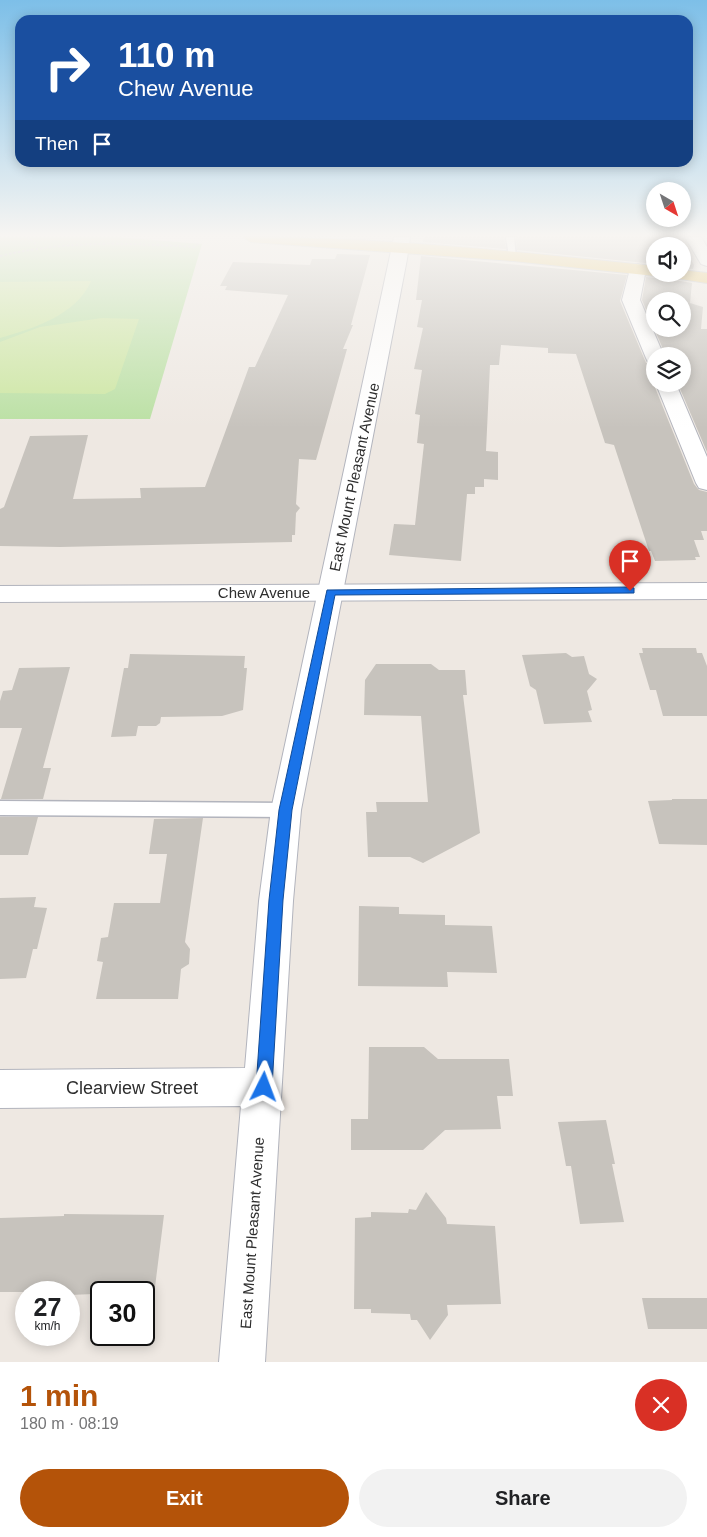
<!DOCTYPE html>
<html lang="en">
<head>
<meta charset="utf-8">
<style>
  :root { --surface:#fff; --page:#f2f2f2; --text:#202124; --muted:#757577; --accent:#b45309 }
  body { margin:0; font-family:Helvetica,sans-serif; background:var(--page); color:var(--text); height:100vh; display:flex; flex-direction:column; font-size:19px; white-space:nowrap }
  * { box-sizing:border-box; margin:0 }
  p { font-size:16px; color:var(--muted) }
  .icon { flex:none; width:28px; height:28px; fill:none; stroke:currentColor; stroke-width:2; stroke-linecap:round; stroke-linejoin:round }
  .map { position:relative; height:1362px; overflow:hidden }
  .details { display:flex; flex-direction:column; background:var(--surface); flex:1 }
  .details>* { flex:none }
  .top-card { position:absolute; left:15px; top:15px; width:678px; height:152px; border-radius:15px; box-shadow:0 2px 12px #0003; background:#1a4fa0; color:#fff; overflow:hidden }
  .needle { width:32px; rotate:141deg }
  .controls { position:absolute; left:646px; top:182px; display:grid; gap:10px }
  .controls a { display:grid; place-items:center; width:45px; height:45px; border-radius:50%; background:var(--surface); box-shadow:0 2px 12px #0003; font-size:25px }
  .speed { position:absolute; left:15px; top:1281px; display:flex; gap:10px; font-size:25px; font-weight:700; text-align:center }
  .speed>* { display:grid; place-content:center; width:65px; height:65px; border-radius:50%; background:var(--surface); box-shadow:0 2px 12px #0003; line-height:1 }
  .speed small { font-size:12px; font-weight:400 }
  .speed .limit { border:2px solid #111; border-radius:8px; background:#fff; color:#111 }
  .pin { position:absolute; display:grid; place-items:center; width:42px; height:42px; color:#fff; margin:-51px -21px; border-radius:50% 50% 50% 0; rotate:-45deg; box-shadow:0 0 5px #0007 }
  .pin .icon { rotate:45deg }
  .me { position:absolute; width:55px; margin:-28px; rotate:3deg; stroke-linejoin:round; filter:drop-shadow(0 0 4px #0008) }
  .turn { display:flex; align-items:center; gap:18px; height:105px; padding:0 20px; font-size:22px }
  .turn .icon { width:65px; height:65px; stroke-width:2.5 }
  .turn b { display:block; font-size:35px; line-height:42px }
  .then { display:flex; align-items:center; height:48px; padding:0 20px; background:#0003; gap:10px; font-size:19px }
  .round { display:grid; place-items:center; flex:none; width:52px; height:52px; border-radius:26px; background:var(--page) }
  .summary { display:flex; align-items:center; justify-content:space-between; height:85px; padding:0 20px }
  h1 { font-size:30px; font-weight:700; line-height:38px; color:var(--accent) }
  .action { display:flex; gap:10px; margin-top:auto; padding:10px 20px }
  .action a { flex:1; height:58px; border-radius:30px; background:var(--accent); color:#fff; font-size:20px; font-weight:700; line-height:58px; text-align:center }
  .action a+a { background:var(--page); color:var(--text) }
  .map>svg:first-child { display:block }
  .green { fill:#bae0a3 }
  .pitch { fill:#cbe6a0 }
  .building { fill:#c7c3bd; fill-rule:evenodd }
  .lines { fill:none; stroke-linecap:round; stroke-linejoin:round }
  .service-casing { stroke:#b2b4bd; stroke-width:3 }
  .minor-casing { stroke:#b2b4bd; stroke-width:2 }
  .tertiary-casing { stroke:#b2b4bd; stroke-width:2 }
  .primary-casing { stroke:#c4c4c4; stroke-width:2 }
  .path { stroke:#c4c4c4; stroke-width:2; stroke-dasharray:2.5 2; stroke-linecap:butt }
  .service { fill:#fff; fill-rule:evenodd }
  .minor { fill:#fff; fill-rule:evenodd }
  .tertiary { fill:#fff; fill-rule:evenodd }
  .primary { fill:#e7c66e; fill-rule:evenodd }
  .route { fill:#1a73e8; stroke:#114b97 }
  .labels { text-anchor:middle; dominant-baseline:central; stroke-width:4; stroke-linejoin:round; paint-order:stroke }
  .street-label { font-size:15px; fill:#2e2e2e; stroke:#fff }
  .near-street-label { font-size:18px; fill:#2e2e2e; stroke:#fff }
</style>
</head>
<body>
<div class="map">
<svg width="707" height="1362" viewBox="0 0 707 1362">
  <rect width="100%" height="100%" fill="#eee8e2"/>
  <path class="green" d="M 0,237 L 117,237 L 202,244 L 150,419 L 0,419 Z"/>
  <path class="pitch" d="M 91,281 C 77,315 32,329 0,338 L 0,282 Z
    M 102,318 L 139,319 L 115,389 L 105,394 L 0,393 L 0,342 L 40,327 Z"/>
  <path class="building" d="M 424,237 L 504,237 L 506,249 L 423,242 Z
    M 516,237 L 678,237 L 694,265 L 693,269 L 682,268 L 682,246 L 655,246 L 655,264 L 517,250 Z
    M 337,254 L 370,255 L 351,325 L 353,325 L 343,349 L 347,349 L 316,460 L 299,459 L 296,504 L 300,508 L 296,513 L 295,535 L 292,535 L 292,542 L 60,547 L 0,546 L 0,509 L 4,507 L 30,436 L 88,435 L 73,499 L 141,498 L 140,488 L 205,487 L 249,367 L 255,367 L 288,295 L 225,290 L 227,286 L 220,286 L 233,262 L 310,265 L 312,259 L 335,259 Z
    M 421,256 L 627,275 L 620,301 L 646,363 L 655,366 L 654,385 L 694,484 L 699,490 L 707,492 L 707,531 L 701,531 L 704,540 L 694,540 L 700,557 L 695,557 L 696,560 L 655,561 L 651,551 L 649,551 L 614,445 L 605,443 L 576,354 L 548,353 L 548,348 L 501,345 L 499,365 L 490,365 L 486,451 L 498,452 L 498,480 L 484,479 L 484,487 L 475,487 L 475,494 L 467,494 L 461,561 L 389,555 L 394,524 L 415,525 L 424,444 L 417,443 L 420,415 L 415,414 L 422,370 L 414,369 L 423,328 L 417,327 L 422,300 L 416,300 Z
    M 664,274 L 668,279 L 692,283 L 690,303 L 703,307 L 701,329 L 707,329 L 707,452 L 678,384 L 682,384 L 682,356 L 666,356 L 642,300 L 646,277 L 656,278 ZM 655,301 L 682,301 L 682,329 L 655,329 Z
    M 642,648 L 696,648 L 697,653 L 702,653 L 707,666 L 707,716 L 663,716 L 656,690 L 650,690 L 639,653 L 643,653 Z
    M 566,653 L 572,657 L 584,656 L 589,674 L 597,679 L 587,691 L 592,710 L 588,711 L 592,722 L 544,724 L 536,690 L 530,686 L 522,655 Z
    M 130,654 L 245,656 L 244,668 L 247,668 L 243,710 L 222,716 L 161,717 L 160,723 L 156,726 L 138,726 L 136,736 L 111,737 L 124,668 L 128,668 Z
    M 376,664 L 431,664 L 439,670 L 465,670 L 467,695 L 463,695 L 480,833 L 423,863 L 410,857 L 368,857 L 366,812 L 377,812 L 376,802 L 428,802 L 421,716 L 364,715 L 365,680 Z
    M 70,667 L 43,768 L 51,768 L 43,799 L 1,799 L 22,728 L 0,728 L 0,701 L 3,691 L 12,690 L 19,668 Z
    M 672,799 L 707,799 L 707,845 L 659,844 L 648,801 L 672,800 Z
    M 0,817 L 38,817 L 28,855 L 0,855 Z
    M 203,818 L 185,942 L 190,949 L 189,964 L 181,969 L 178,999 L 96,999 L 103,962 L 97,961 L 101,938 L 108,937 L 114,903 L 160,903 L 167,854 L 149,854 L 154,819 Z
    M 36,897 L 34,907 L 47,908 L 37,949 L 33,949 L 26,978 L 0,979 L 0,898 Z
    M 359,906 L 399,907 L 399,914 L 445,915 L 445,925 L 492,926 L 497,973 L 447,972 L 448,987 L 358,986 Z
    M 369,1047 L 424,1047 L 438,1059 L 509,1059 L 513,1096 L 497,1096 L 501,1129 L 445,1130 L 423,1150 L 351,1150 L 351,1119 L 368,1119 Z
    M 606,1120 L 615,1164 L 612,1164 L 624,1222 L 580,1224 L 571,1166 L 566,1166 L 558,1122 Z
    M 426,1192 L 446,1218 L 447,1224 L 495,1226 L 501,1304 L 447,1305 L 448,1315 L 430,1340 L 417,1320 L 411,1320 L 410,1314 L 371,1313 L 371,1309 L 354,1309 L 355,1218 L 371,1217 L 371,1212 L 408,1213 L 409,1209 L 416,1210 Z
    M 64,1214 L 164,1215 L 154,1295 L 144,1295 L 144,1292 L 69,1295 L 69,1292 L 0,1292 L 0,1218 L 64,1216 Z
    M 642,1298 L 707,1298 L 707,1329 L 648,1329 Z"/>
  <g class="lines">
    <g class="service-casing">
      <path id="service" d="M 506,237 L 514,237 L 516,258 L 509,256 Z
        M 0,801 L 286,803 L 292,805 L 294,810 L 292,815 L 286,817 L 0,815 Z"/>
    </g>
    <g class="minor-casing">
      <path id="minor" d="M 394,237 L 410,237 L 407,259 L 301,810 L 293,901 L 265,1362 L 219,1362 L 241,1106 L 0,1108 L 0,1070 L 245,1068 L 259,901 L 271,810 Z
        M 685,237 L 701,237 L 707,247 L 707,266 L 701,264 Z
        M 638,264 L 646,269 L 640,300 L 664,356 L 655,356 L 655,364 L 648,362 L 646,358 L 622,300 L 630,269 Z
        M 656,384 L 676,384 L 707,457 L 707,490 L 699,488 L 696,483 Z"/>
    </g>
    <g class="tertiary-casing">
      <path id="tertiary" d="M 707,583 L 707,599 L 0,602 L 0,586 Z"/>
    </g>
    <g class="primary-casing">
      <path id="primary" d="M 243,237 C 381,237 518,252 655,266 L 655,274 L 661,274 L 655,276 L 513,261 L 251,242 Z
        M 682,270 L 707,273 L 707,283 L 668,277 L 666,274 L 682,274 Z"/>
    </g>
    <path class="path" d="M 27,237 L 38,246
      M 0,256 C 68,240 126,243 195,247 L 199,242"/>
    <use href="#service" class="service"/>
    <use href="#minor" class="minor"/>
    <use href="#tertiary" class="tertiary"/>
    <use href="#primary" class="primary"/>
  </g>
  <linearGradient id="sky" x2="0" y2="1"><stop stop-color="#7dbfe8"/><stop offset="0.55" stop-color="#f7f5f2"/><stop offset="1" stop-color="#f7f5f2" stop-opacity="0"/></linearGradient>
  <rect width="707" height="428" fill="url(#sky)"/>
  <path class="route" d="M 630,587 L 634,588 L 634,593 L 335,595 L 292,810 L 283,900 L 272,1087 L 269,1093 L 264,1095 L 258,1093 L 256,1087 L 269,900 L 279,810 L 327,590 Z"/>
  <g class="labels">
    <g class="street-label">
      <text transform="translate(354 477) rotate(-78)">East Mount Pleasant Avenue</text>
      <text x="264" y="592">Chew Avenue</text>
      <text transform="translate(252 1233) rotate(-86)">East Mount Pleasant Avenue</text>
    </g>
    <g class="near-street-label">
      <text x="132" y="1088">Clearview Street</text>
    </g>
  </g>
</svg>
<div class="controls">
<a><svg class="needle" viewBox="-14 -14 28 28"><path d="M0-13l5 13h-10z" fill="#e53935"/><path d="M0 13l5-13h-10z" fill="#757577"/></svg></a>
<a><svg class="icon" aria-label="sound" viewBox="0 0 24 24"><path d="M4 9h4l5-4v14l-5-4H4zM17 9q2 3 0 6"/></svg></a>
<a><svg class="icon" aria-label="search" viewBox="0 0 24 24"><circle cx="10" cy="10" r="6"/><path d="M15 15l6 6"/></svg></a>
<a><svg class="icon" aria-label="layers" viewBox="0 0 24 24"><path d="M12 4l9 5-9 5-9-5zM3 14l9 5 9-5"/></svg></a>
</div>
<div class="speed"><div>27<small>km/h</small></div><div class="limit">30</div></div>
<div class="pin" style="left:630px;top:591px;background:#d93025"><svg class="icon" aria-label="arrive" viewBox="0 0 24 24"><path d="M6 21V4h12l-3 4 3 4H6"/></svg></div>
<svg class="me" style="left:264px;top:1087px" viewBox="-20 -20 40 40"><path d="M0-17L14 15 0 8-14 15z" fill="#1a73e8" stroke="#fff" stroke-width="4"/></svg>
<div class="top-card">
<div class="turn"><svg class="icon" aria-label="right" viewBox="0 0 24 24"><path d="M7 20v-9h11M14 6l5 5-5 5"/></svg><div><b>110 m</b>Chew Avenue</div></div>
<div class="then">Then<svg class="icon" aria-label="arrive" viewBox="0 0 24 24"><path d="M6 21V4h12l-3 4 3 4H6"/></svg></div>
</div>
</div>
<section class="details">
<div class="summary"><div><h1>1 min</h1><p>180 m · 08:19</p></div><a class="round" style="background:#d93025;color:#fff"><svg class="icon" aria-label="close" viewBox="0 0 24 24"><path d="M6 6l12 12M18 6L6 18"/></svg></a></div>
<div class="action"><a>Exit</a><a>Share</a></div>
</section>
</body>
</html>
